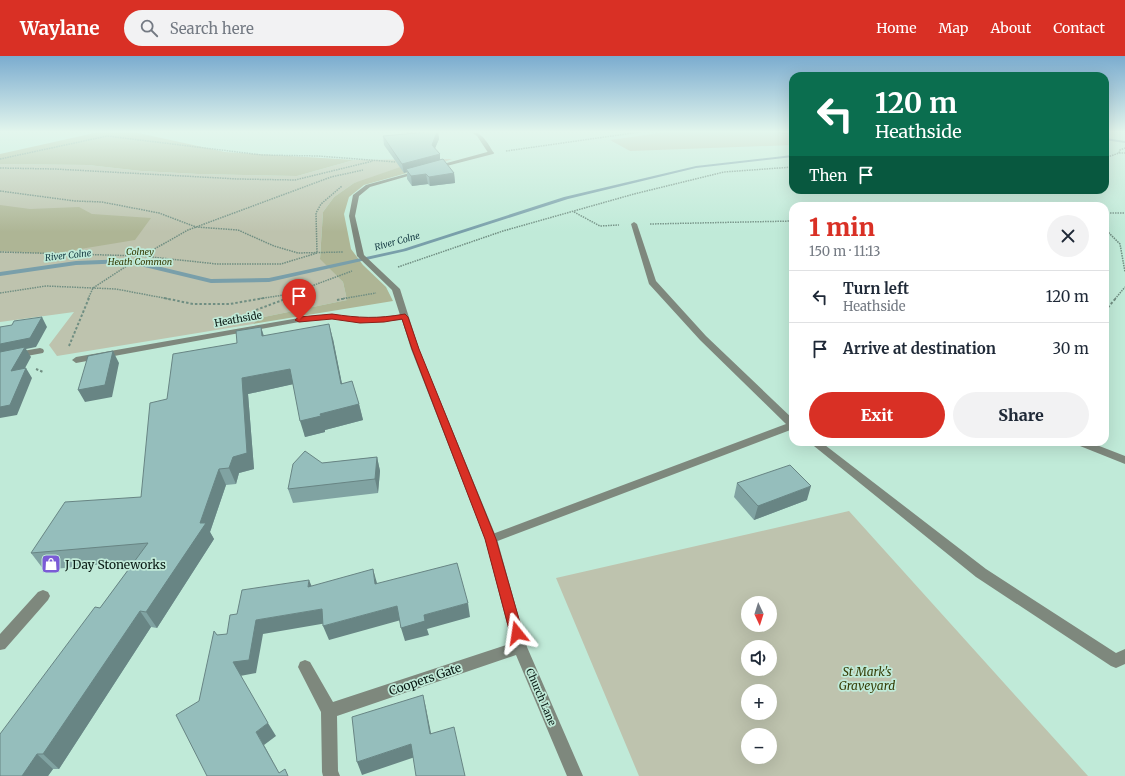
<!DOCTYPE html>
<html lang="en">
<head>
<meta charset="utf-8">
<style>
  :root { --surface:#fff; --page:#f2f2f3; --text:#1f2937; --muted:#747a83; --line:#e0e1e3; --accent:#d93025 }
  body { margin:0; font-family:Merriweather,serif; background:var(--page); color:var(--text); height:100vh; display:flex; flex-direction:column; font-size:15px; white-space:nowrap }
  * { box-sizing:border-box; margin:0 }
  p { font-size:13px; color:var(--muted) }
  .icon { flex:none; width:22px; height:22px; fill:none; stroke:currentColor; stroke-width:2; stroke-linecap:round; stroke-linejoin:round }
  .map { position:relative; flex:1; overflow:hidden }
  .side { position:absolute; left:789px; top:146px; width:320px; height:244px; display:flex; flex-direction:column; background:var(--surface); border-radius:12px; box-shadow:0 4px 16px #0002 }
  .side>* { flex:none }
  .top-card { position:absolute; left:789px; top:16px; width:320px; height:122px; border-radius:12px; box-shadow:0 4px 16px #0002; background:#0b6e4f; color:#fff; overflow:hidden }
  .needle { width:26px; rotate:176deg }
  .tools { position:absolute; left:741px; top:540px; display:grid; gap:8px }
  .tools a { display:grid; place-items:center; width:36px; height:36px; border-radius:50%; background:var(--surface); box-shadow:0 4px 16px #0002; font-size:20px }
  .pin { position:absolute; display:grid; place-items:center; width:34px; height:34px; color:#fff; margin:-41px -17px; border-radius:50% 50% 50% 0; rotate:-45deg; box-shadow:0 0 4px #0007 }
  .pin .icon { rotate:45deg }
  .me { position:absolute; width:44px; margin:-22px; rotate:345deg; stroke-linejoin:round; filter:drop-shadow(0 0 3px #0008) }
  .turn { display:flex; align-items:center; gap:14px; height:84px; padding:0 20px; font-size:18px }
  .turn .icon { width:52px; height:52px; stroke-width:2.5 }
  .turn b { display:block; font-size:28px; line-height:34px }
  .then { display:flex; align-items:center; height:38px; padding:0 20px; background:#0003; gap:8px; font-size:15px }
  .round { display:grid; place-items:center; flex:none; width:42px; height:42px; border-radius:21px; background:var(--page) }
  .headline { display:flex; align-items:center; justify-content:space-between; height:68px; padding:0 20px }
  h1 { font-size:24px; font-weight:800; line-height:30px; color:var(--accent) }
  .cta { display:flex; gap:8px; margin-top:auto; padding:8px 20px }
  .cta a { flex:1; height:46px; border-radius:24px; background:var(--accent); color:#fff; font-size:16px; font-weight:800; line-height:46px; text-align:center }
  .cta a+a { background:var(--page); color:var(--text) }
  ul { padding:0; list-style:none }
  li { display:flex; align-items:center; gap:12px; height:52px; padding:0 20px; border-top:1px solid var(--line) }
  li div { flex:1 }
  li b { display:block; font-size:15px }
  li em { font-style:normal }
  header { display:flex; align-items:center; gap:24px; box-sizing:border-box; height:56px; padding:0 20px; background:var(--accent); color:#fff }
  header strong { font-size:19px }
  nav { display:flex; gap:22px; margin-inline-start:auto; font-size:14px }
  .search { width:280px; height:36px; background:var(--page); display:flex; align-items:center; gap:10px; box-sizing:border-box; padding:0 14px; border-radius:22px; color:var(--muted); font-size:15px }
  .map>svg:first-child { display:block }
  .green { fill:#bec3ae; fill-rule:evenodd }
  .forest { fill:#aeb595 }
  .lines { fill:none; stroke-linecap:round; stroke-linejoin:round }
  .stream { fill:#799faa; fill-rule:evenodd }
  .path-far1 { stroke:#708e82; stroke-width:1.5; stroke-dasharray:1.5 1; stroke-linecap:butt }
  .path { stroke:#708e82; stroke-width:2; stroke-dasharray:2.5 2; stroke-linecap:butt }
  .lane { fill:#7e887d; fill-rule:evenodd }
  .street { fill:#7e887d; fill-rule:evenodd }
  .wall { fill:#80a3a2 }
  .shaded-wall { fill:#688584 }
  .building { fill:#95bebc; stroke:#688584 }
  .route { fill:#d93025; stroke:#8d1f18 }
  .labels { text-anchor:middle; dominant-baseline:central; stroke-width:3.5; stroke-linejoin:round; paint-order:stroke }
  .far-water-label { font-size:9px; font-style:italic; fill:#123740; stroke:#c0ead8 }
  .far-park-label { font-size:9px; font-style:italic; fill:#363e07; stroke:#c0ead8 }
  .street-label { font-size:10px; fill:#0a1a14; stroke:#c0ead8 }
  .near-poi-label { font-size:12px; fill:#0a1a14; stroke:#c0ead8; text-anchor:start }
  .near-park-label { font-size:12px; font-style:italic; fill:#363e07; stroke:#c0ead8 }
  .near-street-label { font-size:12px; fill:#0a1a14; stroke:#c0ead8 }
</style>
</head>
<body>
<header>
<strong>Waylane</strong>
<div class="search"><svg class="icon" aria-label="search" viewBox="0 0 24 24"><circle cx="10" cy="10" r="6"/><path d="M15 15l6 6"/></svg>Search here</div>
<nav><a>Home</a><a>Map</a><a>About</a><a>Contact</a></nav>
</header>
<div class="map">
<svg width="1125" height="720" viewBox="0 0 1125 720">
  <rect width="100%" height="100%" fill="#c0ead8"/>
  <path class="green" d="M 667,76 L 793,76 L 793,89 L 630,95 L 610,84 Z
    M 452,103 L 439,108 L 354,127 L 334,141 L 323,156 L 320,202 L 343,226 L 347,244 L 259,262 L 253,268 L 57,300 L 49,289 L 74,256 L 0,266 L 0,108 L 88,109 L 141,115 L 198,118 L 297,120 L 354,104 Z
    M 849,455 L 1088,720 L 639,720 L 556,522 ZM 748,547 L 770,547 L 770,569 L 748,569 ZM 748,591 L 770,591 L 770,613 L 748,613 ZM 748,635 L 770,635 L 770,657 L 748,657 ZM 748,679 L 770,679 L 770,701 L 748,701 Z"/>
  <path class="forest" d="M 99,76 L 134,76 L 225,96 L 354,104 L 297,120 L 198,118 L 141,115 L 88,109 L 0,108 L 0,98 Z
    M 412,107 L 439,108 L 364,129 L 349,141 L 344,158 L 351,193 L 363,209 L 386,231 L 393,245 L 253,268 L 259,262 L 347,244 L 343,226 L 320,203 L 323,156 L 334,141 L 354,127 Z
    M 0,149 L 30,153 L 79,151 L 92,158 L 151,162 L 135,184 L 50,198 L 0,195 Z"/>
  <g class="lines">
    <path class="stream" d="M 1105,82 L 1125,85 L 1125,87 L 1105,84 Z
      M 793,99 L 793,101 L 696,112 L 568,143 L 406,195 L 269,226 L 211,227 L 128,207 L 76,209 L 0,220 L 0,216 L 76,205 L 128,203 L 211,223 L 269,222 L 403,193 L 564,141 L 696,110 Z"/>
    <path class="path-far1" d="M 774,76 L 793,78
      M 506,95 L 640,76
      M 1119,97 L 1120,94 L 1125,92
      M 1105,102 L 1119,97 L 1125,97
      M 0,103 L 107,80 L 262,99 L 318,100 L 396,106
      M 0,112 L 55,113 L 238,123 L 295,124 L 373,105
      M 0,135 L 75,145 L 102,146 L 159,157 L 196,171 L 238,174 L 274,190 L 298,197 L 343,196
      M 574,156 L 600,170 L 619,169
      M 1105,157 L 1125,157
      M 650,168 L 793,165
      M 1105,173 L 1120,188 L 1125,216
      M 0,196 L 142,200 L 217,208 L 281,208 L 317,197 L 316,157 L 321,148 L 342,130
      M 398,211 L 503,175 L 634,138 L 724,116 L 793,111
      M 0,237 L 46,230 L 116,233 L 169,243
      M 88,243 L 93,232 L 142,200 L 188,174 L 331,121 L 363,114
      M 258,243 L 290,238 L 352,215
      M 285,243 L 309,232
      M 341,243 L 376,237
      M 1115,243 L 1125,231"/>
    <path class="path" d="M 164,242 L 193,248 L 230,248 L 264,242
      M 337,244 L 347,242
      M 256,254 L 288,242
      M 1105,255 L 1116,242
      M 69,290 L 89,242
      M 36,313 L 43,316"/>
    <path class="lane" d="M 403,76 L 434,76 L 432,77 L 405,77 Z
      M 471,76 C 482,75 488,88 494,97 L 493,98 L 489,98 L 477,80 Z
      M 634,166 L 637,168 L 656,225 L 706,280 L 793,363 L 793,373 L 495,486 L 491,488 L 487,486 L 485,483 L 487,480 L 786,368 L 700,284 L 649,228 L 631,168 Z
      M 809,386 L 821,386 L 986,513 L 1116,597 L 1125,593 L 1125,608 L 1116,612 L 1111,610 L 976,521 Z
      M 1074,386 L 1089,386 L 1125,400 L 1125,408 L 1075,388 Z"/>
    <path class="street" d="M 491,95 L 494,97 L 493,98 L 435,113 L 432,111 Z
      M 417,115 L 422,116 L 370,131 L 359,140 L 355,160 L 364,199 L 400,233 L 419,293 L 497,483 L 527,591 L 583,720 L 567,720 L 516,599 L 337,660 L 338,715 L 340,720 L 323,720 L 322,716 L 321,656 L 298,611 L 300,606 L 305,604 L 310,606 L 333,646 L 512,587 L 485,483 L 411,293 L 402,264 L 360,267 L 332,262 L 299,266 L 76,307 L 72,304 L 76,301 L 299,262 L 332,258 L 360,263 L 400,259 L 392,234 L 357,200 L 349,160 L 353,139 L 366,129 Z
      M 40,292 L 43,293 L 44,295 L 43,297 L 0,305 L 0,299 Z
      M 43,534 L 48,536 L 50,540 L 48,544 L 5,593 L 0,594 L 0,578 L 38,536 Z"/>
  </g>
  <path class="wall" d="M 428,76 L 438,76 L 439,83 L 435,92 L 440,104 L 454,117 L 455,127 L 430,130 L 428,128 L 412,130 L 407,123 L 407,116 L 404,117 L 384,89 L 383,80 Z
    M 261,271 L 264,280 L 333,283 L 342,328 L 359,348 L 363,364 L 325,374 L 325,376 L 305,381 L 293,328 L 248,338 L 254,413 L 239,417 L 236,428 L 226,429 L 210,476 L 214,483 L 157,572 L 151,571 L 59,713 L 53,713 L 48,720 L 0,720 L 100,552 L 135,505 L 44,514 L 31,497 L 141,441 L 167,343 L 237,287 Z
    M 377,401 L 380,415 L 378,437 L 293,447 L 288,433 L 322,407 Z
    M 737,427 L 807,444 L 754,464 L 734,441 Z"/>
  <path class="shaded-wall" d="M 437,76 L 438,76 L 439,83 L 433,97 L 432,89 Z
    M 440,98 L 440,107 L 406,113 L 407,116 L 404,117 L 402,108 Z
    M 454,117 L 455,127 L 430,130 L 429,121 Z
    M 426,118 L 428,128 L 412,130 L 411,120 Z
    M 42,261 L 47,271 L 36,291 L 26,293 L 31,301 L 18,325 L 0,299 L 0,288 Z
    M 329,268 L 333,283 L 345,343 L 341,328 Z
    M 261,271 L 265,285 L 262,280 Z
    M 113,295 L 119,307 L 112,341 L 85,346 L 78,334 Z
    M 26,312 L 32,322 L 17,359 L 0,362 L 0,351 Z
    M 290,313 L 294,328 L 248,338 L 254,413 L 239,417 L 236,428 L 229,412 L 242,322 Z
    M 359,348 L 363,364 L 325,374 L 325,376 L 305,381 L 300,365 L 320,358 Z
    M 377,401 L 380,415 L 378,437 L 375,423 Z
    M 219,413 L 226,429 L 210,476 L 214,483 L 157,572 L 146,556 L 200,467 Z
    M 811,430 L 807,444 L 754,464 L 758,450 Z
    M 373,513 L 377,527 L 379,542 L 375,528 Z
    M 309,524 L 315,538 L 308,531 Z
    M 468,547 L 470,561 L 427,573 L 429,579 L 405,585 L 401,572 L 424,559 Z
    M 397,550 L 401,564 L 329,584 L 323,570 Z
    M 322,553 L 327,567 L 263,578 L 256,617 L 240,620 L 233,606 L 256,564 Z
    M 140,555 L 151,571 L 59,713 L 43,698 Z
    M 423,639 L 426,652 L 434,692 L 430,678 Z
    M 268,667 L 276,680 L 264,689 L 281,720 L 256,676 Z
    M 411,688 L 415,701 L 362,719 L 357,706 Z
    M 37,698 L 53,713 L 48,720 L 22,720 Z"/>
  <path class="building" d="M 428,76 L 437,76 L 432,89 L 440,98 L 402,108 L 383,80 Z
    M 443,103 L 454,117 L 429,121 L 426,118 L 411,120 L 406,113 Z
    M 42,261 L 30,282 L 0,288 L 0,271 L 12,269 L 14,265 Z
    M 329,268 L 341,328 L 352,325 L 359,348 L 320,358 L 321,360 L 300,365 L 290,313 L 242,322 L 247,397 L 233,401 L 229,412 L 219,413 L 200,467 L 206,467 L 146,556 L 140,555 L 43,698 L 37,698 L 22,720 L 0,720 L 0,678 L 95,551 L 100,552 L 148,487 L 31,497 L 65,446 L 141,441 L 150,347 L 167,343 L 173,298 L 237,287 L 236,275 L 261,271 L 262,280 Z
    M 25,291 L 11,315 L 26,312 L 10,349 L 0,351 L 0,296 Z
    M 113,295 L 105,329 L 78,334 L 88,300 Z
    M 305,395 L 322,407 L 377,401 L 375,423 L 288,433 L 293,408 Z
    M 790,409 L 811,430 L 758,450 L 737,427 Z
    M 457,507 L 468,547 L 424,559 L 425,565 L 401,572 L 397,550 L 323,570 L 322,553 L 256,564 L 249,604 L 233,606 L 268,667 L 256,676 L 279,717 L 285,713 L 288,720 L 207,720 L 176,659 L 199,645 L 214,575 L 217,579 L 227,578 L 230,559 L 237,558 L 242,534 L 309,524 L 308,531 L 373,513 L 375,528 Z
    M 423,639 L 430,678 L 454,671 L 465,720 L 416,720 L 411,688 L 357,706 L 352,661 Z"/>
  <linearGradient id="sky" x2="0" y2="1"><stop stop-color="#7baccf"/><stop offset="0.43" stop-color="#e3f6ed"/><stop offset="1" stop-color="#e3f6ed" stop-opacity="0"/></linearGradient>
  <rect width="1125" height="176" fill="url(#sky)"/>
  <path class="route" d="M 332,258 C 359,262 377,263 405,258 L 408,261 L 419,293 L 496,483 L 523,577 L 521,581 L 517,583 L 512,581 L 510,577 L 485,483 L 412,293 L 402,263 L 384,266 L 360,267 L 332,263 L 299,266 L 295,264 L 299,261 Z"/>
  <defs>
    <g id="shop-square" transform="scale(1)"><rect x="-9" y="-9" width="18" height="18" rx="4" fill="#7b5bd6" stroke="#c0ead8"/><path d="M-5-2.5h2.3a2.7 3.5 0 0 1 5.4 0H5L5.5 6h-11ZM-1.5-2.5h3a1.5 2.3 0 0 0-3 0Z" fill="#fff"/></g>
  </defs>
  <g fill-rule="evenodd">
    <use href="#shop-square" x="51" y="508"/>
  </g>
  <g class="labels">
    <g class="far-water-label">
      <text transform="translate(397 185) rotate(-15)">River Colne</text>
      <text transform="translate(68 199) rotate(-6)">River Colne</text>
    </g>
    <g class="far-park-label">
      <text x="140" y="195">Colney<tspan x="140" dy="10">Heath Common</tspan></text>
    </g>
    <g class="street-label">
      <text transform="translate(238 263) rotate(-10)">Heathside</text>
      <text transform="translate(541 641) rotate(67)">Church Lane</text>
    </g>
    <g class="near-poi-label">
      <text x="65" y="508">J Day Stoneworks</text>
    </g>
    <g class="near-park-label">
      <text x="867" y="615">St Mark's<tspan x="867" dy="14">Graveyard</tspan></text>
    </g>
    <g class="near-street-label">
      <text transform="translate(425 623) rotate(-19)">Coopers Gate</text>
    </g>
  </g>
</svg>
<div class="tools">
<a><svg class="needle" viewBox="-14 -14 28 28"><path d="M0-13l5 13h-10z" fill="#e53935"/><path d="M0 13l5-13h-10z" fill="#747a83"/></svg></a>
<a><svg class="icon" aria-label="sound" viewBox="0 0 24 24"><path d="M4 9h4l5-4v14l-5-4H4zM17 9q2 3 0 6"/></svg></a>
<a>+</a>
<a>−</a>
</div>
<div class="pin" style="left:299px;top:264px;background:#d93025"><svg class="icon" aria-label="arrive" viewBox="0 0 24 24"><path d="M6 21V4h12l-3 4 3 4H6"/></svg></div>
<svg class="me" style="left:517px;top:577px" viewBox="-20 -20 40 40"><path d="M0-17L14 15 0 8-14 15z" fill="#d93025" stroke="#fff" stroke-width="4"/></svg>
<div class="top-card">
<div class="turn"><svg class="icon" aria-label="left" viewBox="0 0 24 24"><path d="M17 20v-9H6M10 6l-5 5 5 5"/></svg><div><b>120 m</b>Heathside</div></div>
<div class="then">Then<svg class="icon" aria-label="arrive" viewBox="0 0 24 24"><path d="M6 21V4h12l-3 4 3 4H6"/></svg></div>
</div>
<section class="side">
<div class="headline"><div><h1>1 min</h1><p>150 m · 11:13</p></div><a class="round"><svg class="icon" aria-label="close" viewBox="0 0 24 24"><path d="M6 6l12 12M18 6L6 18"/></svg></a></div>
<ul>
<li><svg class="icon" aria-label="left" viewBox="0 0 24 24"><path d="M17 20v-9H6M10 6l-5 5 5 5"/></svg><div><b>Turn left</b><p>Heathside</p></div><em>120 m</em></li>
<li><svg class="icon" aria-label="arrive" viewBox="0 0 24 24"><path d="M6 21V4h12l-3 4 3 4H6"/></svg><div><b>Arrive at destination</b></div><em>30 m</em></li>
</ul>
<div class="cta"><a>Exit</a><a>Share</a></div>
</section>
</div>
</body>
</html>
